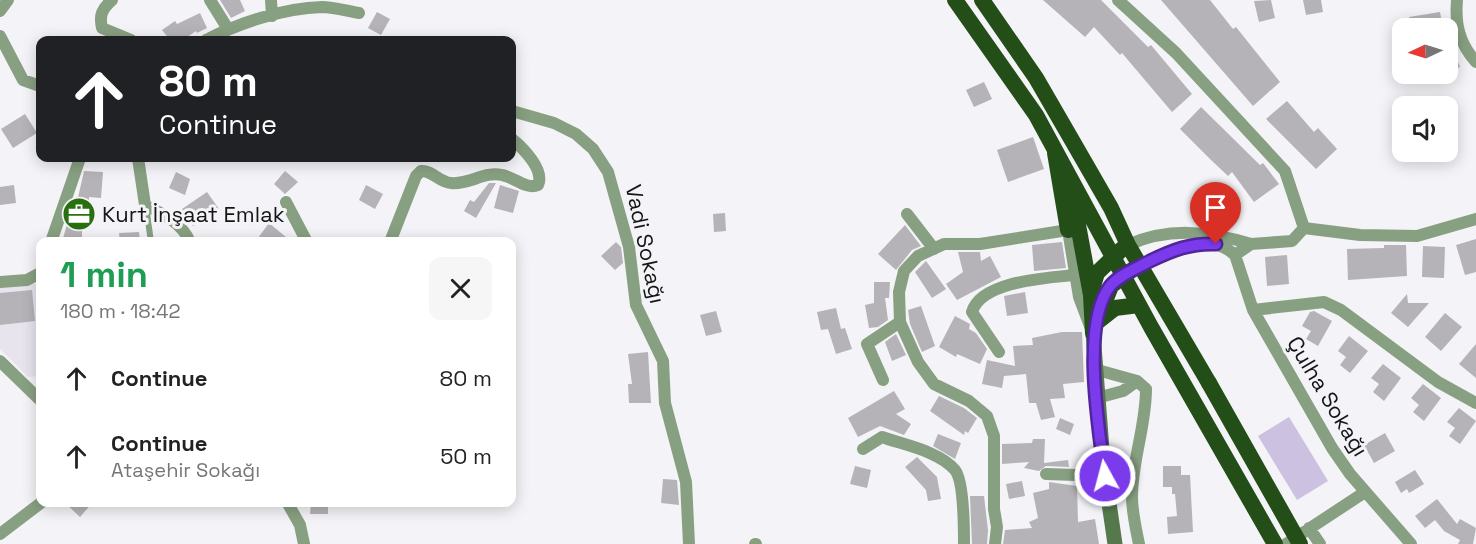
<!DOCTYPE html>
<html lang="en">
<head>
<meta charset="utf-8">
<style>
  :root { --surface:#fff; --page:#f6f6f6; --text:#222; --muted:#767676 }
  body { margin:0; font-family:"Space Grotesk",sans-serif; background:var(--page); color:var(--text); height:100vh; display:flex; flex-direction:column; font-size:22px; white-space:nowrap }
  * { box-sizing:border-box; margin:0 }
  p { font-size:20px; color:var(--muted) }
  .icon { flex:none; width:33px; height:33px; fill:none; stroke:currentColor; stroke-width:2; stroke-linecap:round; stroke-linejoin:round }
  .map { position:relative; flex:1; overflow:hidden }
  .details { position:absolute; left:36px; top:237px; width:480px; height:270px; display:flex; flex-direction:column; background:var(--surface); border-radius:12px; box-shadow:0 3px 15px #0003 }
  .details>* { flex:none }
  .guide { position:absolute; left:36px; top:36px; width:480px; height:126px; border-radius:12px; box-shadow:0 3px 15px #0003; background:#202124; color:#fff; overflow:hidden }
  .needle { width:39px; rotate:266deg }
  .tools { position:absolute; left:1392px; top:18px; display:grid; gap:12px }
  .tools a { display:grid; place-items:center; width:66px; height:66px; border-radius:12px; background:var(--surface); box-shadow:0 3px 15px #0003; font-size:30px }
  .pin { position:absolute; display:grid; place-items:center; width:51px; height:51px; color:#fff; margin:-62px -26px; border-radius:50% 50% 50% 0; rotate:-45deg; box-shadow:0 0 6px #0007 }
  .pin .icon { rotate:45deg }
  .me { position:absolute; width:66px; margin:-33px; rotate:353deg; stroke-linejoin:round; filter:drop-shadow(0 0 4px #0008) }
  .turn { display:flex; align-items:center; gap:21px; height:126px; padding:0 24px; font-size:27px }
  .turn .icon { width:78px; height:78px; stroke-width:2.5 }
  .turn b { display:block; font-size:42px; line-height:51px }
  .round { display:grid; place-items:center; flex:none; width:63px; height:63px; border-radius:12px; background:var(--page) }
  .headline { display:flex; align-items:center; justify-content:space-between; height:102px; padding:0 24px }
  h1 { font-size:36px; font-weight:600; line-height:45px; color:#1e9e55 }
  ul { padding:0; list-style:none }
  li { display:flex; align-items:center; gap:18px; height:78px; padding:0 24px }
  li div { flex:1 }
  li b { display:block; font-size:22px }
  li em { font-style:normal }
  .map>svg:first-child { display:block }
  .built { fill:#e7e4ee }
  .green { fill:#ccc1e0 }
  .building { fill:#b5b3b7 }
  .lines { fill:none; stroke-linecap:round; stroke-linejoin:round }
  .service { stroke:#88a082; stroke-width:6 }
  .minor { stroke:#88a082; stroke-width:12 }
  .secondary { stroke:#55784c; stroke-width:15 }
  .trunk { stroke:#244e18; stroke-width:16 }
  .trunk-bridge { stroke:#244e18; stroke-width:16 }
  .route-casing { stroke:#51269a; stroke-width:15 }
  .route { stroke:#7c3aed; stroke-width:10 }
  .labels { text-anchor:middle; dominant-baseline:central; stroke-width:6; stroke-linejoin:round; paint-order:stroke }
  .poi-label { font-size:22px; fill:#151516; stroke:#f4f3f7; text-anchor:start }
  .street-label { font-size:22px; fill:#151516; stroke:#f4f3f7 }
</style>
</head>
<body>
<div class="map">
<svg width="1476" height="544" viewBox="0 0 1476 544">
  <rect width="100%" height="100%" fill="#f4f3f7"/>
  <path class="built" d="M 34,284 L 40,286 L 40,363 L 39,376 L 28,377 L 0,349 L 0,288 Z"/>
  <path class="green" d="M 1289,417 L 1328,481 L 1297,500 L 1258,436 Z"/>
  <path class="building" d="M 220,0 L 240,0 L 245,11 L 231,18 Z
    M 1043,0 L 1101,0 L 1148,47 L 1151,45 L 1192,94 L 1172,112 L 1122,53 L 1120,55 L 1094,27 L 1085,37 Z
    M 1161,0 L 1210,0 L 1233,29 L 1236,27 L 1280,82 L 1253,106 Z
    M 1271,0 L 1275,18 L 1259,22 L 1254,1 Z
    M 1303,0 L 1321,0 L 1323,12 L 1306,15 Z
    M 377,12 L 390,19 L 381,35 L 368,28 Z
    M 1440,12 L 1443,28 L 1411,28 L 1409,17 Z
    M 200,13 L 207,28 L 197,33 L 196,31 L 183,40 L 170,40 L 162,30 L 175,21 L 177,24 Z
    M 1448,36 L 1460,67 L 1448,72 Z
    M 984,82 L 992,99 L 974,107 L 966,90 Z
    M 1287,101 L 1314,132 L 1318,128 L 1337,149 L 1316,169 L 1266,119 Z
    M 1201,107 L 1260,165 L 1263,163 L 1279,184 L 1254,202 L 1232,172 L 1228,176 L 1209,158 L 1180,129 Z
    M 25,114 L 37,133 L 13,148 L 1,129 Z
    M 1033,137 L 1044,169 L 1008,182 L 997,150 Z
    M 84,171 L 103,172 L 101,198 L 89,197 L 90,225 L 82,226 L 82,242 L 62,242 L 73,203 L 77,202 Z
    M 285,171 L 298,182 L 285,194 L 274,184 Z
    M 176,172 L 190,179 L 185,195 L 169,188 Z
    M 489,183 L 496,183 L 476,218 L 464,211 L 470,200 L 474,202 Z
    M 14,185 L 16,203 L 0,205 L 0,187 Z
    M 366,185 L 383,194 L 375,209 L 359,200 Z
    M 500,185 L 519,191 L 513,213 L 494,208 Z
    M 207,192 L 219,209 L 193,226 L 182,209 Z
    M 725,213 L 726,231 L 714,232 L 713,214 Z
    M 269,223 L 292,242 L 255,242 Z
    M 905,225 L 921,246 L 912,250 L 896,270 L 878,254 Z
    M 139,232 L 140,242 L 120,242 L 119,233 Z
    M 1476,239 L 1476,272 L 1465,275 L 1456,245 Z
    M 616,242 L 621,247 L 623,263 L 615,270 L 601,256 Z
    M 1062,242 L 1066,268 L 1034,271 L 1032,245 Z
    M 1384,245 L 1406,245 L 1407,276 L 1348,280 L 1347,249 L 1384,248 Z
    M 1423,246 L 1445,247 L 1444,278 L 1422,277 Z
    M 958,252 L 980,252 L 981,261 L 990,256 L 1001,277 L 957,300 L 946,284 L 963,272 Z
    M 1287,255 L 1289,284 L 1267,286 L 1265,257 Z
    M 926,261 L 946,289 L 932,298 L 915,272 Z
    M 874,282 L 890,282 L 889,298 L 885,298 L 888,320 L 878,327 L 869,328 L 865,305 L 874,303 Z
    M 32,290 L 35,321 L 0,325 L 0,293 Z
    M 1025,292 L 1028,313 L 1007,316 L 1004,296 Z
    M 1407,294 L 1408,303 L 1429,303 L 1408,327 L 1391,313 Z
    M 921,306 L 935,346 L 922,352 L 910,324 L 908,310 Z
    M 836,308 L 841,329 L 845,328 L 852,349 L 836,354 L 828,329 L 821,330 L 817,312 Z
    M 716,311 L 722,332 L 706,336 L 700,315 Z
    M 1314,311 L 1332,321 L 1318,346 L 1306,339 L 1311,331 L 1302,326 L 1310,312 Z
    M 1445,313 L 1462,327 L 1441,351 L 1425,337 Z
    M 955,316 L 970,324 L 969,329 L 976,333 L 987,349 L 980,364 L 957,354 L 956,357 L 939,347 Z
    M 1062,332 L 1082,332 L 1084,382 L 1063,384 L 1065,398 L 1050,399 L 1055,417 L 1041,420 L 1036,403 L 1029,403 L 1026,374 L 1004,376 L 1002,388 L 982,384 L 987,360 L 1015,366 L 1013,346 L 1033,345 L 1032,338 Z
    M 896,334 L 906,355 L 892,361 L 885,342 Z
    M 1349,336 L 1368,351 L 1350,373 L 1340,365 L 1346,357 L 1338,351 Z
    M 1476,344 L 1476,378 L 1459,364 Z
    M 648,352 L 651,403 L 629,403 L 628,384 L 632,384 L 628,354 Z
    M 1383,364 L 1401,378 L 1384,401 L 1373,392 L 1379,384 L 1371,378 Z
    M 1423,384 L 1441,398 L 1424,421 L 1413,412 L 1419,405 L 1411,398 Z
    M 894,391 L 905,409 L 896,414 L 911,424 L 904,435 L 880,426 L 858,437 L 848,418 Z
    M 939,396 L 964,408 L 977,418 L 968,433 L 965,431 L 964,435 L 930,411 Z
    M 1459,408 L 1476,421 L 1460,444 L 1449,436 L 1455,428 L 1447,422 Z
    M 1060,418 L 1074,424 L 1070,435 L 1056,429 Z
    M 1385,433 L 1395,451 L 1374,463 L 1364,445 Z
    M 938,434 L 961,443 L 955,459 L 933,446 Z
    M 1033,439 L 1045,439 L 1044,463 L 1068,460 L 1069,467 L 1046,466 L 1039,471 L 1024,468 L 1029,462 L 1002,464 L 1002,444 L 1032,443 Z
    M 917,457 L 937,477 L 941,499 L 928,501 L 926,490 L 905,467 Z
    M 855,466 L 871,470 L 867,488 L 850,484 Z
    M 1163,466 L 1181,466 L 1181,475 L 1190,475 L 1193,532 L 1168,534 L 1167,517 L 1177,516 L 1175,494 L 1172,494 L 1172,487 L 1163,487 Z
    M 1415,470 L 1424,484 L 1409,493 L 1407,489 L 1401,493 L 1395,482 Z
    M 663,479 L 677,480 L 679,505 L 661,503 Z
    M 1022,481 L 1025,496 L 1009,499 L 1006,484 Z
    M 1049,482 L 1077,486 L 1078,522 L 1095,519 L 1099,544 L 1003,544 L 1005,530 L 1032,528 L 1029,522 L 1038,518 L 1033,493 L 1049,489 Z
    M 970,496 L 984,496 L 988,530 L 987,544 L 972,544 Z
    M 1437,499 L 1457,524 L 1460,519 L 1476,528 L 1473,544 L 1458,544 L 1460,540 L 1444,531 L 1435,520 L 1425,528 L 1415,516 Z
    M 64,502 L 93,502 L 80,517 Z
    M 311,502 L 328,502 L 328,514 L 310,514 Z"/>
  <g class="lines">
    <path class="service" d="M 146,206 L 151,242"/>
    <path class="minor" d="M 112,0 C 102,9 99,15 102,28 L 131,40
      M 210,0 L 228,29
      M 271,0 L 272,16
      M 1118,0 L 1176,53 L 1285,171 L 1304,228
      M 1457,0 C 1455,24 1459,43 1476,62
      M 0,11 L 8,0
      M 0,36 L 23,80 L 40,86
      M 206,40 C 239,23 284,8 322,7 C 334,7 347,11 359,13
      M 512,111 L 554,123 L 576,134 L 593,149 L 608,172 L 629,247 L 636,305 L 663,361 L 665,403 L 686,482 L 689,544
      M 138,158 L 145,205 C 163,214 182,223 190,242
      M 286,202 L 307,242
      M 907,214 L 934,249
      M 51,242 L 80,158
      M 390,242 L 416,176 L 421,171 C 432,170 439,182 451,183 C 469,185 484,171 502,175 C 514,177 526,190 538,185 C 545,170 523,148 512,139
      M 1128,245 C 1168,227 1209,231 1251,244
      M 1235,255 L 1253,310 L 1332,448 L 1350,474 L 1411,544
      M 1235,255 L 1251,244 L 1292,241 L 1304,228 L 1360,235 L 1417,236 L 1476,219
      M 1141,266 C 1169,252 1207,229 1235,255
      M 0,282 L 27,280 L 40,273
      M 1253,310 L 1324,302 L 1341,310 L 1438,382 L 1476,403
      M 999,352 L 972,312 C 981,281 1047,278 1075,275
      M 0,361 L 40,400
      M 1094,369 L 1137,381 L 1146,389 C 1146,426 1132,460 1132,497 C 1132,512 1136,529 1139,544
      M 883,380 L 867,344 L 900,322
      M 1097,398 L 1123,391 L 1137,381
      M 863,449 L 882,437 C 904,445 939,451 955,470 C 964,481 964,528 964,544
      M 1046,474 L 1105,476
      M 287,502 L 300,525 L 304,544
      M 1309,528 L 1320,544
      M 0,534 L 42,502
      M 755,544 L 756,544
      M 995,544 L 997,527 L 994,509 L 994,436 L 987,416 L 969,401 L 934,384 L 918,362 L 900,322 L 899,292 L 904,271 L 918,256 L 944,244 L 980,244 L 1068,230 L 1079,297 L 1090,326
      M 1286,544 L 1365,492"/>
    <path class="secondary" d="M 1093,333 L 1103,462 L 1115,544"/>
    <path class="trunk" d="M 955,0 L 1036,115 L 1151,327 L 1275,544
      M 982,0 L 1036,78 L 1073,142 L 1111,208 L 1128,245 L 1209,383
      M 1055,153 L 1068,230
      M 1071,187 L 1091,295 L 1093,333
      M 1091,293 L 1097,273 L 1122,249
      M 1096,323 L 1115,308 L 1139,305
      M 1096,324 L 1111,286 L 1132,270"/>
    <path class="trunk-bridge" d="M 1209,383 L 1300,544"/>
  </g>
  <g class="lines">
    <g class="route-casing">
      <path id="route" d="M 1105,476 C 1099,430 1080,322 1111,285 C 1121,274 1137,268 1150,261 C 1173,250 1190,243 1216,244"/>
    </g>
    <use href="#route" class="route"/>
  </g>
  <defs>
    <g id="office-disc" transform="scale(1.725)"><circle r="9.5" fill="#286f0f" stroke="#f4f3f7"/><path d="M-6-3h4V-5.5h4V-3h4V5H-6ZM-1-4.5V-3h2v-1.5ZM-6 0V1H6V0Z" fill="#fff"/></g>
  </defs>
  <g fill-rule="evenodd">
    <use href="#office-disc" x="79" y="214"/>
  </g>
  <g class="labels">
    <g class="poi-label">
      <text x="102" y="214">Kurt İnşaat Emlak</text>
    </g>
    <g class="street-label">
      <text transform="translate(646 244) rotate(78)">Vadi Sokağı</text>
      <text transform="translate(1328 396) rotate(59)">Çulha Sokağı</text>
    </g>
  </g>
</svg>
<div class="tools">
<a><svg class="needle" viewBox="-14 -14 28 28"><path d="M0-13l5 13h-10z" fill="#e53935"/><path d="M0 13l5-13h-10z" fill="#767676"/></svg></a>
<a><svg class="icon" aria-label="sound" viewBox="0 0 24 24"><path d="M4 9h4l5-4v14l-5-4H4zM17 9q2 3 0 6"/></svg></a>
</div>
<div class="pin" style="left:1216px;top:244px;background:#d93025"><svg class="icon" aria-label="arrive" viewBox="0 0 24 24"><path d="M6 21V4h12l-3 4 3 4H6"/></svg></div>
<svg class="me" style="left:1105px;top:476px" viewBox="-20 -20 40 40"><circle r="17" fill="#7c3aed" stroke="#fff" stroke-width="3"/><path d="M0-11L8 9 0 5-8 9z" fill="#fff"/></svg>
<div class="guide">
<div class="turn"><svg class="icon" aria-label="ahead" viewBox="0 0 24 24"><path d="M12 20V5M6 11l6-6 6 6"/></svg><div><b>80 m</b>Continue</div></div>
</div>
<section class="details">
<div class="headline"><div><h1>1 min</h1><p>180 m · 18:42</p></div><a class="round"><svg class="icon" aria-label="close" viewBox="0 0 24 24"><path d="M6 6l12 12M18 6L6 18"/></svg></a></div>
<ul>
<li><svg class="icon" aria-label="ahead" viewBox="0 0 24 24"><path d="M12 20V5M6 11l6-6 6 6"/></svg><div><b>Continue</b></div><em>80 m</em></li>
<li><svg class="icon" aria-label="ahead" viewBox="0 0 24 24"><path d="M12 20V5M6 11l6-6 6 6"/></svg><div><b>Continue</b><p>Ataşehir Sokağı</p></div><em>50 m</em></li>
</ul>
</section>
</div>
</body>
</html>
